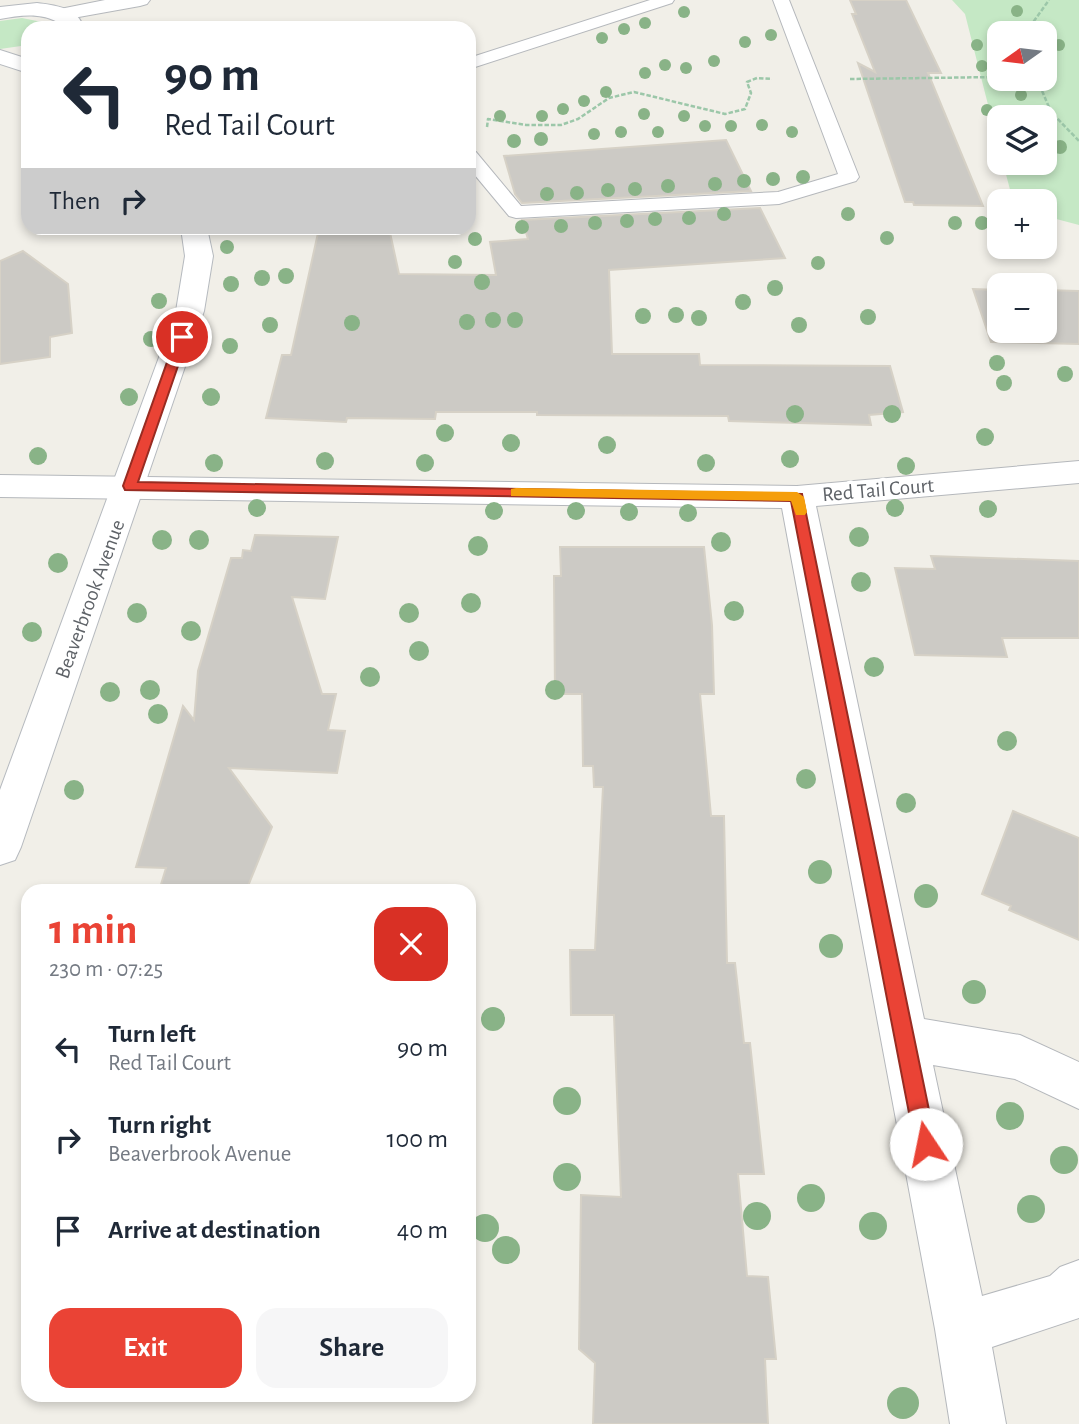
<!DOCTYPE html>
<html lang="en">
<head>
<meta charset="utf-8">
<style>
  :root { --surface:#fff; --page:#f6f6f7; --text:#1f2937; --muted:#747a83; --accent:#ea4335 }
  body { margin:0; font-family:"Alegreya Sans",sans-serif; background:var(--page); color:var(--text); height:100vh; display:flex; flex-direction:column; font-size:26px; white-space:nowrap }
  * { box-sizing:border-box; margin:0 }
  p { font-size:23px; color:var(--muted) }
  .icon { flex:none; width:38px; height:38px; fill:none; stroke:currentColor; stroke-width:2; stroke-linecap:round; stroke-linejoin:round }
  .map { position:relative; flex:1; overflow:hidden }
  .drawer { position:absolute; left:21px; top:884px; width:455px; height:518px; display:flex; flex-direction:column; background:var(--surface); border-radius:21px; box-shadow:0 4px 10px #0003 }
  .drawer>* { flex:none }
  .top-card { position:absolute; left:21px; top:21px; width:455px; height:214px; border-radius:21px; box-shadow:0 4px 10px #0003; background:#fff; color:var(--text); overflow:hidden }
  .needle { width:46px; rotate:256deg }
  .tools { position:absolute; left:987px; top:21px; display:grid; gap:14px }
  .tools a { display:grid; place-items:center; width:70px; height:70px; border-radius:14px; background:var(--surface); box-shadow:0 4px 10px #0003; font-size:35px }
  .pin { position:absolute; display:grid; place-items:center; width:60px; height:60px; color:#fff; margin:-30px; border:4px solid #fff; border-radius:50%; box-shadow:0 2px 7px #0007 }
  .me { position:absolute; width:77px; margin:-38px; rotate:349deg; stroke-linejoin:round; filter:drop-shadow(0 0 5px #0008) }
  .turn { display:flex; align-items:center; gap:24px; height:147px; padding:0 28px; font-size:32px }
  .turn .icon { width:91px; height:91px; stroke-width:2.5 }
  .turn b { display:block; font-size:49px; line-height:60px }
  .then { display:flex; align-items:center; height:66px; padding:0 28px; background:#0003; gap:14px; font-size:26px }
  .round { display:grid; place-items:center; flex:none; width:74px; height:74px; border-radius:21px; background:var(--page) }
  .headline { display:flex; align-items:center; justify-content:space-between; height:119px; padding:0 28px }
  h1 { font-size:42px; font-weight:700; line-height:52px; color:var(--accent) }
  .button { display:flex; gap:14px; margin-top:auto; padding:14px 28px }
  .button a { flex:1; height:80px; border-radius:21px; background:var(--accent); color:#fff; font-size:28px; font-weight:700; line-height:80px; text-align:center }
  .button a+a { background:var(--page); color:var(--text) }
  ul { padding:0; list-style:none }
  li { display:flex; align-items:center; gap:21px; height:91px; padding:0 28px }
  li div { flex:1 }
  li b { display:block; font-size:26px }
  li em { font-style:normal }
  .map>svg:first-child { display:block }
  .green { fill:#c5e8c5; fill-rule:evenodd }
  .building { fill:#cccac5; stroke:#d6d1c6; stroke-width:2 }
  .lines { fill:none; stroke-linecap:round; stroke-linejoin:round }
  .lane-casing { stroke:#b5b8bc; stroke-width:2 }
  .street-casing { stroke:#b5b8bc; stroke-width:2 }
  .secondary-casing { stroke:#b6babf; stroke-width:2 }
  .path { stroke:#9cc7a9; stroke-width:2.5; stroke-dasharray:4.5 2; stroke-linecap:butt }
  .lane { fill:#fff; fill-rule:evenodd }
  .street { fill:#fff; fill-rule:evenodd }
  .secondary { fill:#fff; fill-rule:evenodd }
  .tree { fill:#89b387 }
  .route { fill:#ea4335; stroke:#982c22; stroke-width:2 }
  .slow { fill:#f59e0b }
  .labels { text-anchor:middle; dominant-baseline:central; stroke-width:7; stroke-linejoin:round; paint-order:stroke }
  .street-label { font-size:21px; fill:#5f6368; stroke:#fff }
</style>
</head>
<body>
<div class="map">
<svg width="1079" height="1424" viewBox="0 0 1079 1424">
  <rect width="100%" height="100%" fill="#f1efe8"/>
  <path class="green" d="M 952,0 L 1079,0 L 1079,225 L 1045,216 L 1045,201 L 1013,201 L 1003,163 L 1045,163 L 1045,117 L 999,117 L 999,148 L 965,14 ZM 999,33 L 1045,33 L 1045,79 L 999,79 Z
    M 22,18 L 42,22 L 48,28 L 28,28 L 28,45 L 0,49 L 0,21 Z"/>
  <path class="building" d="M 850,0 L 906,0 L 941,73 L 928,73 L 983,206 L 914,205 L 913,202 L 905,202 L 858,63 L 875,72 L 852,14 L 856,14 Z
    M 726,140 L 751,191 L 522,203 L 515,194 L 504,156 Z
    M 760,208 L 785,258 L 609,270 L 612,354 L 699,354 L 700,365 L 890,366 L 903,412 L 869,415 L 871,425 L 729,421 L 728,416 L 537,415 L 537,412 L 436,412 L 435,419 L 347,418 L 346,422 L 266,418 L 282,355 L 291,355 L 318,233 L 389,228 L 399,274 L 496,275 L 490,242 L 528,239 L 522,220 Z
    M 23,251 L 68,284 L 72,333 L 50,337 L 50,357 L 0,364 L 0,261 Z
    M 973,289 L 999,290 L 999,331 L 1045,331 L 1045,290 L 1079,291 L 1079,344 L 991,342 Z
    M 255,535 L 338,537 L 325,599 L 292,597 L 322,694 L 336,694 L 328,730 L 345,731 L 337,773 L 229,768 L 272,827 L 246,891 L 159,891 L 166,868 L 136,867 L 183,706 L 194,720 L 198,671 L 231,558 L 242,558 L 243,550 L 251,551 Z
    M 560,547 L 704,547 L 712,625 L 714,694 L 700,694 L 711,816 L 724,816 L 727,963 L 735,963 L 744,1043 L 750,1043 L 764,1174 L 738,1174 L 747,1276 L 768,1277 L 776,1359 L 765,1359 L 768,1424 L 593,1424 L 595,1363 L 579,1349 L 581,1195 L 621,1197 L 614,1015 L 571,1015 L 570,950 L 595,950 L 603,787 L 594,787 L 593,766 L 583,766 L 582,694 L 555,694 L 554,576 L 561,576 Z
    M 931,556 L 1079,561 L 1079,638 L 1002,638 L 1007,657 L 915,655 L 895,568 L 935,569 Z
    M 1013,811 L 1079,838 L 1079,940 L 1009,910 L 1011,906 L 982,894 Z"/>
  <g class="lines">
    <g class="lane-casing">
      <path id="lane" d="M 650,0 L 674,0 L 672,3 L 469,69 L 469,58 Z
        M 773,0 L 789,0 L 859,177 L 856,181 L 779,204 L 516,218 L 509,216 L 469,168 L 469,150 L 476,152 L 521,206 L 778,192 L 838,174 Z"/>
    </g>
    <g class="street-casing">
      <path id="street" d="M 105,0 L 150,0 L 147,4 L 140,6 L 62,20 L 55,18 L 51,14 L 55,10 Z
        M 1079,461 L 1079,483 L 816,506 L 924,1019 L 1020,1035 L 1079,1062 L 1079,1109 L 1015,1079 L 933,1065 L 982,1296 L 1050,1276 L 1060,1267 L 1079,1260 L 1079,1318 L 992,1347 L 1006,1424 L 950,1424 L 935,1329 L 782,508 L 0,497 L 0,475 L 797,486 Z"/>
    </g>
    <g class="secondary-casing">
      <path id="secondary" d="M 37,3 C 54,5 80,8 83,28 L 61,28 L 61,24 C 42,12 21,15 0,19 L 0,7 Z
        M 0,50 L 28,59 L 28,73 L 0,64 Z
        M 181,228 L 207,228 L 213,256 L 204,311 L 21,847 L 15,860 L 0,865 L 0,790 L 176,311 L 185,256 Z"/>
    </g>
    <path class="path" d="M 1029,33 L 1029,28 L 1049,0
      M 850,79 L 999,77
      M 1037,79 L 1051,112 L 1079,141
      M 487,127 L 488,119 L 526,125 L 561,125 L 578,119 L 609,98 L 634,92 L 725,114 L 745,109 L 751,93 L 747,82 L 757,78 L 772,79"/>
    <use href="#lane" class="lane"/>
    <use href="#street" class="street"/>
    <use href="#secondary" class="secondary"/>
  </g>
  <g class="tree">
    <circle cx="1017" cy="11" r="6"/>
    <circle cx="684" cy="12" r="6"/>
    <circle cx="645" cy="23" r="6"/>
    <circle cx="624" cy="29" r="6"/>
    <circle cx="771" cy="35" r="6"/>
    <circle cx="602" cy="38" r="6"/>
    <circle cx="745" cy="42" r="6"/>
    <circle cx="977" cy="45" r="6"/>
    <circle cx="1059" cy="45" r="6"/>
    <circle cx="714" cy="61" r="6"/>
    <circle cx="665" cy="65" r="6"/>
    <circle cx="982" cy="66" r="6"/>
    <circle cx="686" cy="68" r="6"/>
    <circle cx="645" cy="73" r="6"/>
    <circle cx="606" cy="92" r="6"/>
    <circle cx="1021" cy="95" r="6"/>
    <circle cx="584" cy="101" r="6"/>
    <circle cx="563" cy="109" r="6"/>
    <circle cx="987" cy="110" r="6"/>
    <circle cx="644" cy="114" r="6"/>
    <circle cx="500" cy="116" r="6"/>
    <circle cx="542" cy="116" r="6"/>
    <circle cx="684" cy="116" r="6"/>
    <circle cx="762" cy="125" r="6"/>
    <circle cx="705" cy="126" r="6"/>
    <circle cx="731" cy="126" r="6"/>
    <circle cx="621" cy="132" r="6"/>
    <circle cx="658" cy="132" r="6"/>
    <circle cx="792" cy="132" r="6"/>
    <circle cx="594" cy="134" r="6"/>
    <circle cx="541" cy="139" r="7"/>
    <circle cx="514" cy="141" r="7"/>
    <circle cx="1060" cy="147" r="7"/>
    <circle cx="803" cy="177" r="7"/>
    <circle cx="773" cy="179" r="7"/>
    <circle cx="744" cy="181" r="7"/>
    <circle cx="715" cy="184" r="7"/>
    <circle cx="668" cy="186" r="7"/>
    <circle cx="635" cy="189" r="7"/>
    <circle cx="608" cy="190" r="7"/>
    <circle cx="577" cy="193" r="7"/>
    <circle cx="547" cy="194" r="7"/>
    <circle cx="724" cy="214" r="7"/>
    <circle cx="848" cy="214" r="7"/>
    <circle cx="689" cy="218" r="7"/>
    <circle cx="655" cy="219" r="7"/>
    <circle cx="627" cy="221" r="7"/>
    <circle cx="595" cy="223" r="7"/>
    <circle cx="955" cy="223" r="7"/>
    <circle cx="982" cy="223" r="7"/>
    <circle cx="561" cy="226" r="7"/>
    <circle cx="522" cy="227" r="7"/>
    <circle cx="887" cy="238" r="7"/>
    <circle cx="475" cy="239" r="7"/>
    <circle cx="227" cy="247" r="7"/>
    <circle cx="455" cy="262" r="7"/>
    <circle cx="818" cy="263" r="7"/>
    <circle cx="286" cy="276" r="8"/>
    <circle cx="262" cy="278" r="8"/>
    <circle cx="482" cy="282" r="8"/>
    <circle cx="231" cy="284" r="8"/>
    <circle cx="775" cy="288" r="8"/>
    <circle cx="159" cy="301" r="8"/>
    <circle cx="743" cy="302" r="8"/>
    <circle cx="676" cy="315" r="8"/>
    <circle cx="643" cy="316" r="8"/>
    <circle cx="868" cy="317" r="8"/>
    <circle cx="699" cy="318" r="8"/>
    <circle cx="493" cy="320" r="8"/>
    <circle cx="515" cy="320" r="8"/>
    <circle cx="467" cy="322" r="8"/>
    <circle cx="352" cy="323" r="8"/>
    <circle cx="270" cy="325" r="8"/>
    <circle cx="799" cy="325" r="8"/>
    <circle cx="151" cy="339" r="8"/>
    <circle cx="230" cy="346" r="8"/>
    <circle cx="997" cy="363" r="8"/>
    <circle cx="1065" cy="374" r="8"/>
    <circle cx="1004" cy="383" r="8"/>
    <circle cx="129" cy="397" r="9"/>
    <circle cx="211" cy="397" r="9"/>
    <circle cx="795" cy="414" r="9"/>
    <circle cx="892" cy="414" r="9"/>
    <circle cx="445" cy="433" r="9"/>
    <circle cx="985" cy="437" r="9"/>
    <circle cx="511" cy="443" r="9"/>
    <circle cx="607" cy="445" r="9"/>
    <circle cx="38" cy="456" r="9"/>
    <circle cx="790" cy="459" r="9"/>
    <circle cx="325" cy="461" r="9"/>
    <circle cx="214" cy="463" r="9"/>
    <circle cx="425" cy="463" r="9"/>
    <circle cx="706" cy="463" r="9"/>
    <circle cx="906" cy="466" r="9"/>
    <circle cx="257" cy="508" r="9"/>
    <circle cx="895" cy="508" r="9"/>
    <circle cx="988" cy="509" r="9"/>
    <circle cx="494" cy="511" r="9"/>
    <circle cx="576" cy="511" r="9"/>
    <circle cx="629" cy="512" r="9"/>
    <circle cx="688" cy="513" r="9"/>
    <circle cx="859" cy="537" r="10"/>
    <circle cx="162" cy="540" r="10"/>
    <circle cx="199" cy="540" r="10"/>
    <circle cx="721" cy="542" r="10"/>
    <circle cx="478" cy="546" r="10"/>
    <circle cx="58" cy="563" r="10"/>
    <circle cx="861" cy="582" r="10"/>
    <circle cx="471" cy="603" r="10"/>
    <circle cx="734" cy="611" r="10"/>
    <circle cx="137" cy="613" r="10"/>
    <circle cx="409" cy="613" r="10"/>
    <circle cx="191" cy="631" r="10"/>
    <circle cx="32" cy="632" r="10"/>
    <circle cx="419" cy="651" r="10"/>
    <circle cx="874" cy="667" r="10"/>
    <circle cx="370" cy="677" r="10"/>
    <circle cx="150" cy="690" r="10"/>
    <circle cx="555" cy="690" r="10"/>
    <circle cx="110" cy="692" r="10"/>
    <circle cx="158" cy="714" r="10"/>
    <circle cx="1007" cy="741" r="10"/>
    <circle cx="806" cy="779" r="10"/>
    <circle cx="74" cy="790" r="10"/>
    <circle cx="906" cy="803" r="10"/>
    <circle cx="820" cy="872" r="12"/>
    <circle cx="926" cy="896" r="12"/>
    <circle cx="831" cy="946" r="12"/>
    <circle cx="974" cy="992" r="12"/>
    <circle cx="493" cy="1019" r="12"/>
    <circle cx="567" cy="1101" r="14"/>
    <circle cx="1010" cy="1116" r="14"/>
    <circle cx="1064" cy="1160" r="14"/>
    <circle cx="567" cy="1177" r="14"/>
    <circle cx="811" cy="1198" r="14"/>
    <circle cx="1031" cy="1209" r="14"/>
    <circle cx="757" cy="1216" r="14"/>
    <circle cx="873" cy="1226" r="14"/>
    <circle cx="485" cy="1228" r="14"/>
    <circle cx="506" cy="1250" r="14"/>
    <circle cx="903" cy="1403" r="16"/>
  </g>
  <path class="route" d="M 182,333 L 188,337 L 138,482 L 802,494 L 936,1144 L 933,1151 L 926,1154 L 918,1151 L 915,1144 L 791,501 L 125,490 L 123,486 L 176,337 Z"/>
  <path class="slow" d="M 516,488 L 797,492 L 804,497 L 807,512 L 805,515 L 796,515 L 791,501 L 511,496 L 511,489 Z"/>
  <g class="labels">
    <g class="street-label">
      <text transform="translate(878 490) rotate(-5)">Red Tail Court</text>
      <text transform="translate(90 599) rotate(-70)">Beaverbrook Avenue</text>
    </g>
  </g>
</svg>
<div class="tools">
<a><svg class="needle" viewBox="-14 -14 28 28"><path d="M0-13l5 13h-10z" fill="#e53935"/><path d="M0 13l5-13h-10z" fill="#747a83"/></svg></a>
<a><svg class="icon" aria-label="layers" viewBox="0 0 24 24"><path d="M12 4l9 5-9 5-9-5zM3 14l9 5 9-5"/></svg></a>
<a>+</a>
<a>−</a>
</div>
<div class="pin" style="left:182px;top:337px;background:#d93025"><svg class="icon" aria-label="arrive" viewBox="0 0 24 24"><path d="M6 21V4h12l-3 4 3 4H6"/></svg></div>
<svg class="me" style="left:926px;top:1144px" viewBox="-20 -20 40 40"><circle r="19" fill="#fff"/><path d="M0-13L10 11 0 6-10 11z" fill="#ea4335"/></svg>
<div class="top-card">
<div class="turn"><svg class="icon" aria-label="left" viewBox="0 0 24 24"><path d="M17 20v-9H6M10 6l-5 5 5 5"/></svg><div><b>90 m</b>Red Tail Court</div></div>
<div class="then">Then<svg class="icon" aria-label="right" viewBox="0 0 24 24"><path d="M7 20v-9h11M14 6l5 5-5 5"/></svg></div>
</div>
<section class="drawer">
<div class="headline"><div><h1>1 min</h1><p>230 m · 07:25</p></div><a class="round" style="background:#d93025;color:#fff"><svg class="icon" aria-label="close" viewBox="0 0 24 24"><path d="M6 6l12 12M18 6L6 18"/></svg></a></div>
<ul>
<li><svg class="icon" aria-label="left" viewBox="0 0 24 24"><path d="M17 20v-9H6M10 6l-5 5 5 5"/></svg><div><b>Turn left</b><p>Red Tail Court</p></div><em>90 m</em></li>
<li><svg class="icon" aria-label="right" viewBox="0 0 24 24"><path d="M7 20v-9h11M14 6l5 5-5 5"/></svg><div><b>Turn right</b><p>Beaverbrook Avenue</p></div><em>100 m</em></li>
<li><svg class="icon" aria-label="arrive" viewBox="0 0 24 24"><path d="M6 21V4h12l-3 4 3 4H6"/></svg><div><b>Arrive at destination</b></div><em>40 m</em></li>
</ul>
<div class="button"><a>Exit</a><a>Share</a></div>
</section>
</div>
</body>
</html>
